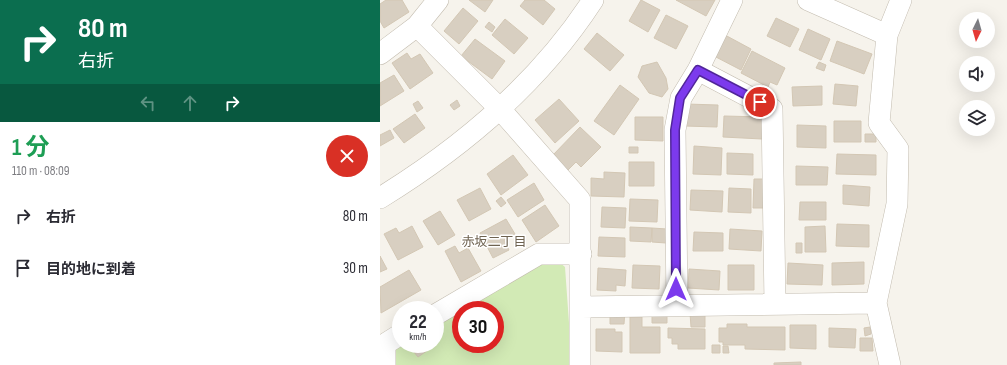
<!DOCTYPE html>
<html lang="ja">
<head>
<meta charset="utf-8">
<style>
  :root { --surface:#fff; --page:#f7f7f7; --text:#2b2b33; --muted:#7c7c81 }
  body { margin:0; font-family:"Sofia Sans Condensed","Noto Sans JP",sans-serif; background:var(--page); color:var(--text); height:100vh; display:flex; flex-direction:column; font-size:15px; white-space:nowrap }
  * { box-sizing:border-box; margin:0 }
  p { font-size:13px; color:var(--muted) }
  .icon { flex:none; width:22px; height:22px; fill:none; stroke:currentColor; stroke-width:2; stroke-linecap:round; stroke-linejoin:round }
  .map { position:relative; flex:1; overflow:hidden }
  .details { display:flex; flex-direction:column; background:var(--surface); width:380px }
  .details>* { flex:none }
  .top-card { background:#0b6e4f; color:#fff; overflow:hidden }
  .needle { width:26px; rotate:185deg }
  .fabs { position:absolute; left:579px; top:12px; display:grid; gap:8px }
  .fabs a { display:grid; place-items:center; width:36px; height:36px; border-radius:50%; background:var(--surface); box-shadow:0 4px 16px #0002; font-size:20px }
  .speed { position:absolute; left:12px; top:301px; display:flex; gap:8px; font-size:20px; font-weight:700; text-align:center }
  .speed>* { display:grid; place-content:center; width:52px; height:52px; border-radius:50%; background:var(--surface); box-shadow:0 4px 16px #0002; line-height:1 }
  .speed small { font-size:10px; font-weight:400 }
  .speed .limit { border:6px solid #d22; background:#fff; color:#111 }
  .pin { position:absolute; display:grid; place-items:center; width:34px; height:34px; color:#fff; margin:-17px; border:2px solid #fff; border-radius:50%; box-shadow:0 1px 4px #0007 }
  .me { position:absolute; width:44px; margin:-22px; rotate:0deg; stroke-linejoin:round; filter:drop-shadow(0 0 3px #0008) }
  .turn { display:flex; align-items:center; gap:14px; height:84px; padding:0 12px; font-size:18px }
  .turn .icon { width:52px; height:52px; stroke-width:2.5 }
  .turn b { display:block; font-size:28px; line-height:34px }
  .lanes { display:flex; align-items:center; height:38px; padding:0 12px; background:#0003; justify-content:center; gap:20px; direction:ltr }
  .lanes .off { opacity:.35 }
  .round { display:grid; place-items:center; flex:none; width:42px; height:42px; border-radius:21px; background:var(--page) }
  .overview { display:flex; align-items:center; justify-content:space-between; height:68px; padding:0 12px }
  h1 { font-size:24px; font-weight:700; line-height:30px; color:#1e9e55 }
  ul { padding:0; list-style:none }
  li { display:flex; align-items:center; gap:12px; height:52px; padding:0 12px }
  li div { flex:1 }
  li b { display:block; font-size:15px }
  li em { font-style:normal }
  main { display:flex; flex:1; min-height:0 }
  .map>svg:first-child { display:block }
  .green { fill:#d2eab5; fill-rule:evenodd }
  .building { fill:#d8cfc1; stroke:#d3c7b4 }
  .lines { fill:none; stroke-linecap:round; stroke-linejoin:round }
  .minor-casing { stroke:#c2bbae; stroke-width:22 }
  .minor { stroke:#fff; stroke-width:21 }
  .route-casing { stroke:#51269a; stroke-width:10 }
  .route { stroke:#7c3aed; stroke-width:7 }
  .labels { text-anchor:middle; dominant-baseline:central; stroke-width:3; stroke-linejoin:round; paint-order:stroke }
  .neighbourhood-label { font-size:13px; fill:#6e6250; stroke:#fff }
</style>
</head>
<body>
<main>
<section class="details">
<div class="top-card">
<div class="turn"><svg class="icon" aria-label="right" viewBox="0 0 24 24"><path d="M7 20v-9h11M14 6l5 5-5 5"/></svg><div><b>80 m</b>右折</div></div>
<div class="lanes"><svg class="icon off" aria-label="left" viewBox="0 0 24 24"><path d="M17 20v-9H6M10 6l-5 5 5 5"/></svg><svg class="icon off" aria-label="ahead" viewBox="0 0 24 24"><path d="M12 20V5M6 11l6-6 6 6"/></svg><svg class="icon" aria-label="right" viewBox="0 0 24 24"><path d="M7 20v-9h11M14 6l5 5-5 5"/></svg></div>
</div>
<div class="overview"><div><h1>1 分</h1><p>110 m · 08:09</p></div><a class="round" style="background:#d93025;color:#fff"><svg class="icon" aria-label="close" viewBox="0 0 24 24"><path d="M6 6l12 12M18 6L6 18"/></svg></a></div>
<ul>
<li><svg class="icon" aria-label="right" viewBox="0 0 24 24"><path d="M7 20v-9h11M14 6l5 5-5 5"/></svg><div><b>右折</b></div><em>80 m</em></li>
<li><svg class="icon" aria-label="arrive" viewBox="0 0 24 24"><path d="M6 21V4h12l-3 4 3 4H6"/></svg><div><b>目的地に到着</b></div><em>30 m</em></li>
</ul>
</section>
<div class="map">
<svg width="627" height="365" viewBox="0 0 627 365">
  <rect width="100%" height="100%" fill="#f6f3ec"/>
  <path class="green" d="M 157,259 L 177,260 L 185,267 L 192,365 L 13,365 L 16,342 L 21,344 L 55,344 L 55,319 ZM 81,310 L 115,310 L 115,344 L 81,344 Z"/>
  <path class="building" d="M 6,0 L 22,0 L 29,12 L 4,28 L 0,21 L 0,4 Z
    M 89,0 L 113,0 L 105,12 Z
    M 145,0 L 164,0 L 175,9 L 163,25 L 140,6 Z
    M 261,0 L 280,10 L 268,32 L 249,21 Z
    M 296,0 L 335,0 L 326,16 Z
    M 83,8 L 98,21 L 79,44 L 64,31 Z
    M 286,15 L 308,26 L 296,49 L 274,38 Z
    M 396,18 L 419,29 L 410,47 L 387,36 Z
    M 125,19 L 148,38 L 134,54 L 112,35 Z
    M 109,22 L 115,27 L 112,32 L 105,27 Z
    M 428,29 L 450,39 L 441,60 L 419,50 Z
    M 217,33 L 244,55 L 230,71 L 204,49 Z
    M 345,35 L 371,49 L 361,70 L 334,56 Z
    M 95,39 L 125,61 L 112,79 L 81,56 Z
    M 457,41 L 492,54 L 484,74 L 450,61 Z
    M 372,51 L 405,68 L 397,85 L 390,82 L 388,87 L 361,73 Z
    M 27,53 L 31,59 L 40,54 L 53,73 L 30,89 L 12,63 Z
    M 277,62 L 286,78 L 288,89 L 282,97 L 269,93 L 258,77 L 262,66 Z
    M 439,62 L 446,65 L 444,71 L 436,68 Z
    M 14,75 L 24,91 L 0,106 L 0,83 Z
    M 455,84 L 478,86 L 476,106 L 453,104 Z
    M 240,85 L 259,99 L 234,135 L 214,121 Z
    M 442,86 L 442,105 L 413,106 L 412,87 Z
    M 179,99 L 199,121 L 175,143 L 155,120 Z
    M 77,100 L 80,106 L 74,110 L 70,105 Z
    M 38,101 L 43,108 L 37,112 L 33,104 Z
    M 306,104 L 338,105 L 337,127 L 305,126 Z
    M 35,114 L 45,128 L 24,143 L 13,129 Z
    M 344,116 L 383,117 L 382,139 L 343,137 Z
    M 255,117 L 283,117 L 283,141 L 255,140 Z
    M 454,121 L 481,121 L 481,142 L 454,142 Z
    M 417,125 L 446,126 L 446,148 L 417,147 Z
    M 200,127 L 221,147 L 201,167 L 196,162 L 188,170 L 173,155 Z
    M 10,130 L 14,138 L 0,146 L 0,135 Z
    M 485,134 L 496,134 L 496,142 L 485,142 Z
    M 314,146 L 342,148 L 341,175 L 313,174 Z
    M 249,147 L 258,147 L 258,153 L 249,153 Z
    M 347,153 L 373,154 L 373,175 L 347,174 Z
    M 457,154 L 496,155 L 496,175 L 456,174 Z
    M 133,155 L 148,175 L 121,195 L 107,174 Z
    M 249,162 L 274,162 L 274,186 L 249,186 Z
    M 416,166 L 448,167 L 447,185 L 416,185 Z
    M 224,172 L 245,173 L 244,197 L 211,196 L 211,178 L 224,179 Z
    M 374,179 L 387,179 L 386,208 L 373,208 Z
    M 154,183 L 164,200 L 138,217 L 127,200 Z
    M 463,185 L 490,187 L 489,206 L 463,204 Z
    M 100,188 L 111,209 L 89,221 L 77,200 Z
    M 349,188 L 371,189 L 371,213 L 348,212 Z
    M 311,190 L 343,191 L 342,212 L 310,210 Z
    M 121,197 L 126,203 L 121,207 L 116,201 Z
    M 250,199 L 278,200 L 277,222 L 249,221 Z
    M 420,202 L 446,202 L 446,220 L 419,220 Z
    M 165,205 L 179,226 L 156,242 L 142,220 Z
    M 222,207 L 246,208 L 245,228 L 221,227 Z
    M 60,211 L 75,235 L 58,245 L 43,221 Z
    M 126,219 L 135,234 L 124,240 L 129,250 L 113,258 L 100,233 Z
    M 457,224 L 489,225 L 489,247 L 456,246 Z
    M 32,226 L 43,247 L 18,260 L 4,234 L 16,228 L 19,233 Z
    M 445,226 L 446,252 L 425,252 L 425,227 Z
    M 250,227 L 272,228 L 271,242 L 250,241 Z
    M 272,228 L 287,229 L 286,243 L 272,242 Z
    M 350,229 L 382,231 L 381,251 L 349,249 Z
    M 314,232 L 343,233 L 343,251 L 313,251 Z
    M 219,237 L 245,238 L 245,257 L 218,256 Z
    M 416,243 L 422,243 L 422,253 L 416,253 Z
    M 75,246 L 79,253 L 88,248 L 101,271 L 81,282 L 65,251 Z
    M 0,256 L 7,269 L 0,272 Z
    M 484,262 L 484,284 L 452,285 L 452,263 Z
    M 408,263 L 443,265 L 442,285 L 407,284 Z
    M 253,265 L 280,266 L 279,289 L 252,288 Z
    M 348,265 L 374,265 L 374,290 L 348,290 Z
    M 218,268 L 246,270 L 245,286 L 236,285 L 236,291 L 217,290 Z
    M 309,269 L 340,271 L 339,290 L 308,288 Z
    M 29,270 L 41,290 L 1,313 L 0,287 Z
    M 230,310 L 245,310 L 244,324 L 230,324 Z
    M 287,310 L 287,323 L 272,323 L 272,311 Z
    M 310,313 L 325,313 L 325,327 L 311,327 Z
    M 250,317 L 262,317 L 262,327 L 280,327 L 280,353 L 250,353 Z
    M 347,324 L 367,324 L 367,327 L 405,327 L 405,350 L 365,349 L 365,345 L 343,345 L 343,342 L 339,342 L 339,328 L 347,328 Z
    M 410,325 L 436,325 L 436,349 L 410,348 Z
    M 490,327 L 491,334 L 485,336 L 484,328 Z
    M 288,328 L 325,329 L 325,349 L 298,349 L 298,344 L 292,344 L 292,338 L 288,338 Z
    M 449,328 L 476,329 L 475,348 L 449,347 Z
    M 216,329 L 235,329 L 235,332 L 242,332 L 242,352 L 216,351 Z
    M 480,338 L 492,338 L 493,351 L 480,351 Z
    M 44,345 L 48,350 L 38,357 L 34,352 Z
    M 332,345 L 340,345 L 340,353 L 332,353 Z
    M 343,346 L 348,346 L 349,353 L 343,353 Z
    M 421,362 L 421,365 L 394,365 L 394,363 Z"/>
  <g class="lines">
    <g class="minor-casing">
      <path id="minor" d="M 428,0 L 507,35
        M 37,26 L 120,109 L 200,200 L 200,365
        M 0,54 L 37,26 L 58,0
        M 318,70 L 392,109 L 395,304
        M 0,198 C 83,147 159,83 213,0
        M 297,305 L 295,130 L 301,98 L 318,70 L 352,0
        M 201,307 L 496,303
        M 55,315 L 159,254 L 201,254
        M 5,365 L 5,344 L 21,334
        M 510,365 L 496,303 L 517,204 L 518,149 L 499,123 L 507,35 L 521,0"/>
    </g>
    <use href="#minor" class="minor"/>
  </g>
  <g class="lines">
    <g class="route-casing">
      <path id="route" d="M 296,289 L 295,130 L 300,98 L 318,70 L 380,102"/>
    </g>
    <use href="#route" class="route"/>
  </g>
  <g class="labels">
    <g class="neighbourhood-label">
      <text x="114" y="242">赤坂二丁目</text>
    </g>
  </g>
</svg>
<div class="fabs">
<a><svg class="needle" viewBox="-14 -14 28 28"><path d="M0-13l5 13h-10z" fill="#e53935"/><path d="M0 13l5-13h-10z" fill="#7c7c81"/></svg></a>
<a><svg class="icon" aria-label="sound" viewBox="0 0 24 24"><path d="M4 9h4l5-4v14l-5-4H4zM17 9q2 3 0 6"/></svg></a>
<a><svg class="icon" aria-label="layers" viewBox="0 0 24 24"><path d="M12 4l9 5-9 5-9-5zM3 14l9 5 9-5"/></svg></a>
</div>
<div class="speed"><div>22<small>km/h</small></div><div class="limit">30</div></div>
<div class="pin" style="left:380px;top:102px;background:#d93025"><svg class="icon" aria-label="arrive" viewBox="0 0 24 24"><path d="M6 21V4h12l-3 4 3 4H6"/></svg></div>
<svg class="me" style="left:296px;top:289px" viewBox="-20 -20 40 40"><path d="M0-17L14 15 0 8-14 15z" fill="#7c3aed" stroke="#fff" stroke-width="4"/></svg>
</div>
</main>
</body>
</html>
